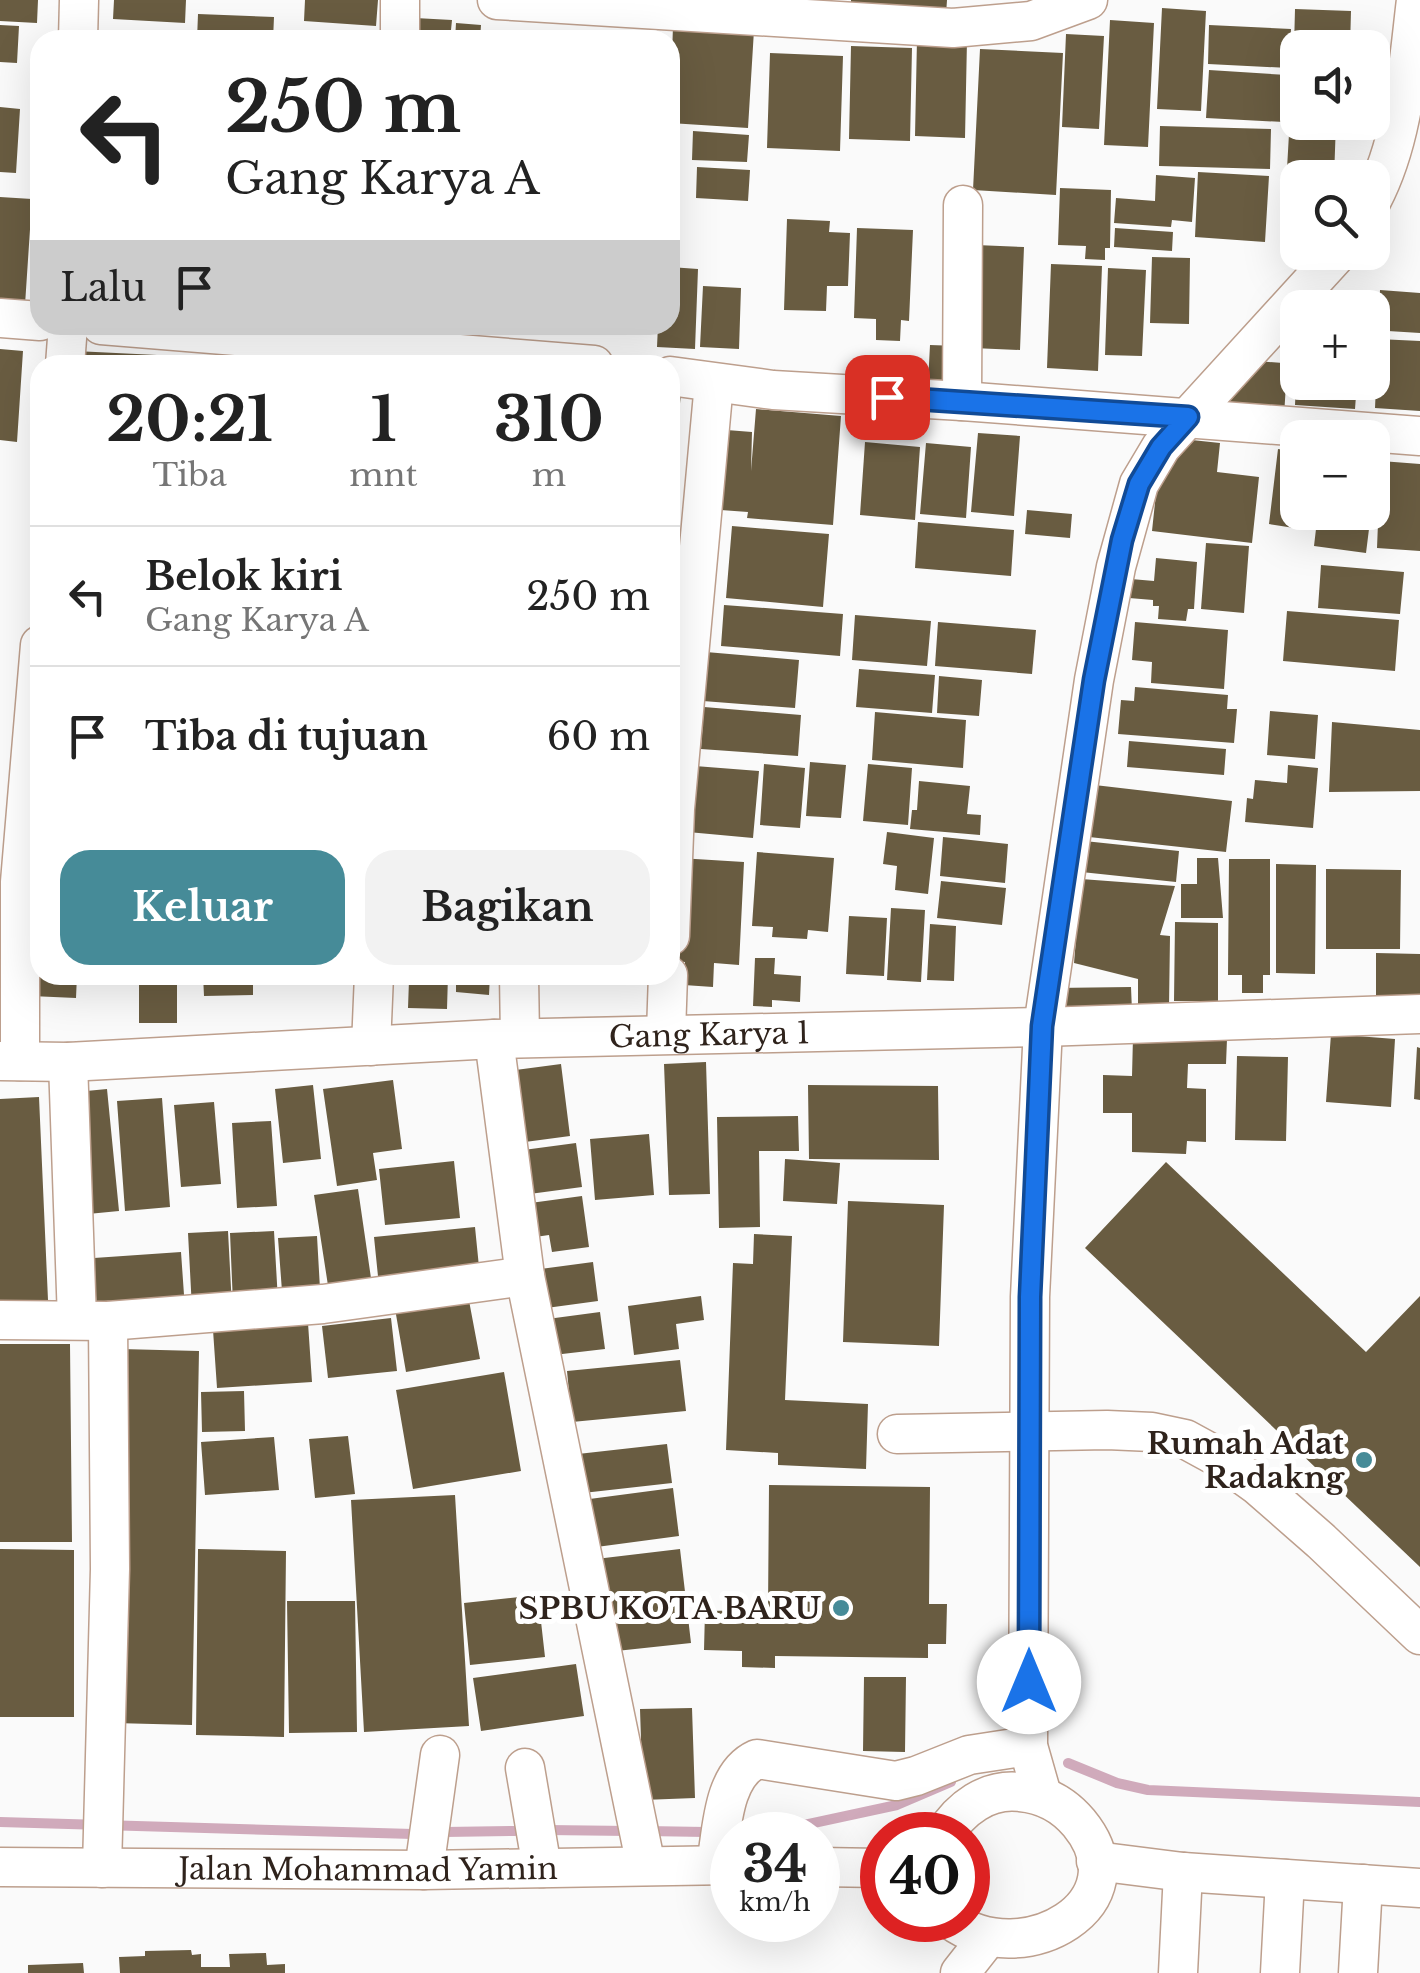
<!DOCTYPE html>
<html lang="id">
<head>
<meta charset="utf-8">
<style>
  :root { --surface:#fff; --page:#f2f2f2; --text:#222; --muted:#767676; --line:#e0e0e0; --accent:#468b98 }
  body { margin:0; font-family:"Libre Baskerville",serif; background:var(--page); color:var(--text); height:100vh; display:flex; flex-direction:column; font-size:38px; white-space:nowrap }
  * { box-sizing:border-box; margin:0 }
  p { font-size:32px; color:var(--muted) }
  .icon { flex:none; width:55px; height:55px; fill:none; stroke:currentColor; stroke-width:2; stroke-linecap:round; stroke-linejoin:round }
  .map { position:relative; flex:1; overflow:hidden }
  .details { position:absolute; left:30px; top:355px; width:650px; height:630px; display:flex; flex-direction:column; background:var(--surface); border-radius:30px; box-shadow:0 10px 40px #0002 }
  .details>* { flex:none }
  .top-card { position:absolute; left:30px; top:30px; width:650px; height:305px; border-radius:30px; box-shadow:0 10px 40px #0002; background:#fff; color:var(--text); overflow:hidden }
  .controls { position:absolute; left:1280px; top:30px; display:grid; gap:20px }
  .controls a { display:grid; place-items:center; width:110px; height:110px; border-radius:20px; background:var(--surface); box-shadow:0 10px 40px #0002; font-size:50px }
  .speed { position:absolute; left:710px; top:1812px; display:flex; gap:20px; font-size:50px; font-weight:700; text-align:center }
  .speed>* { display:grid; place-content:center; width:130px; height:130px; border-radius:50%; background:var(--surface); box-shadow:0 10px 40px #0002; line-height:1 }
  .speed small { font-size:25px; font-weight:400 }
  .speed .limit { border:15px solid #d22; background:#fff; color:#111 }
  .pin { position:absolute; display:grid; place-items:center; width:85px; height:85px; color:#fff; margin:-42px; border-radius:20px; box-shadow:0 5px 15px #0006 }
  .me { position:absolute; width:110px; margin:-55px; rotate:0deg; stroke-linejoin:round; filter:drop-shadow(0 0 8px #0008) }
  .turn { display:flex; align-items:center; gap:35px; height:210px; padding:0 30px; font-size:45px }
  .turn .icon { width:130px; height:130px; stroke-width:2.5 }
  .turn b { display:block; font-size:70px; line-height:85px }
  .then { display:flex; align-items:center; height:95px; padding:0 30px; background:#0003; gap:20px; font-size:38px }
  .eta { display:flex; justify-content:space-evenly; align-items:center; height:170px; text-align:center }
  .eta b { font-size:60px; font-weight:700; line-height:70px }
  .cta { display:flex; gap:20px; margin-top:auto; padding:20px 30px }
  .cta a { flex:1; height:115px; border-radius:30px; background:var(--accent); color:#fff; font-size:40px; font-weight:700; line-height:115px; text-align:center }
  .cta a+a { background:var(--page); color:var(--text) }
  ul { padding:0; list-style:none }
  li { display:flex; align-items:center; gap:30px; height:140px; padding:0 30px; border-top:2px solid var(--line) }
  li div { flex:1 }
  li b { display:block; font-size:38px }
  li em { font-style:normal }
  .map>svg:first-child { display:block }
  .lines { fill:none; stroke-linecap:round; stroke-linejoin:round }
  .stream { stroke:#d0aabb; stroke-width:10 }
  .building { fill:#695c41 }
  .minor-casing { stroke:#bd9f8d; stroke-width:41 }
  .minor { stroke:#fff; stroke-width:38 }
  .route-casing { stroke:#114b97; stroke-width:25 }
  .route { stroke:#1a73e8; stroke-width:18 }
  .poi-dot { fill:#468b98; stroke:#fff; stroke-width:4 }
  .labels { text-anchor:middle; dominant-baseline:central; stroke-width:10; stroke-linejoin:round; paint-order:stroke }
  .street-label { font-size:30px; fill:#2f231c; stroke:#fff }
  .poi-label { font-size:30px; font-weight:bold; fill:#2f231c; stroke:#fff; text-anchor:end }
</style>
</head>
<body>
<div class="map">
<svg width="1420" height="1973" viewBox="0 0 1420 1973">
  <rect width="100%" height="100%" fill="#fafafa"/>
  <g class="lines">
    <path class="stream" d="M 1068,1763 L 1117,1783 L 1148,1790 L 1420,1802
      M 0,1822 L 413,1834
      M 547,1830 L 629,1831
      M 646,1831 L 767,1833 L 897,1805 L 951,1782
      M 445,1832 L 515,1831"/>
  </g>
  <path class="building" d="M 0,0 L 38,0 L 37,23 L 0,21 Z
    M 114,0 L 186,0 L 185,23 L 113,19 Z
    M 305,0 L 378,0 L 376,26 L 304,21 Z
    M 851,0 L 947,0 L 946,15 L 851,8 Z
    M 1162,8 L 1206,11 L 1201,111 L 1157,109 Z
    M 1295,9 L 1351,11 L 1350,48 L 1298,48 L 1298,86 L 1293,86 Z
    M 198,14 L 274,17 L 273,40 L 197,40 Z
    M 415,18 L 452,20 L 450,40 L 413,40 Z
    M 1110,20 L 1154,23 L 1148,147 L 1104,145 Z
    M 456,23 L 481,25 L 480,40 L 455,40 Z
    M 0,25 L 19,26 L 17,63 L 0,62 Z
    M 673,25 L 754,30 L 748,128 L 670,123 Z
    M 1209,25 L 1291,29 L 1289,68 L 1208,64 Z
    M 561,31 L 616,33 L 615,40 L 561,40 Z
    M 505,32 L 550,35 L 550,40 L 505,40 Z
    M 305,33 L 364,37 L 364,40 L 305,40 Z
    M 1066,34 L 1104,36 L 1099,129 L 1062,127 Z
    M 917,39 L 967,40 L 965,138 L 915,136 Z
    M 851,46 L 912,48 L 910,141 L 849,139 Z
    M 980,49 L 1063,53 L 1056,195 L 973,190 Z
    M 770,53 L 843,56 L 840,151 L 767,148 Z
    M 1209,70 L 1287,75 L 1284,122 L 1206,118 Z
    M 1291,99 L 1298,99 L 1298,122 L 1336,122 L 1334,178 L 1298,178 L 1298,187 L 1286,186 Z
    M 0,107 L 20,109 L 16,173 L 0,172 Z
    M 1160,126 L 1271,129 L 1270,169 L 1159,166 Z
    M 693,131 L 749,135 L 747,162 L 692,160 Z
    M 697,167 L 750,170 L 748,201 L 696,198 Z
    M 1198,172 L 1269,176 L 1265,242 L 1195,237 Z
    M 1156,175 L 1195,178 L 1192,222 L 1172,220 L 1171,227 L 1114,223 L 1116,198 L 1155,201 Z
    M 1060,188 L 1111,190 L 1110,248 L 1105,248 L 1105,260 L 1085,259 L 1086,246 L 1058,245 Z
    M 0,197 L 32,199 L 25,305 L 0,303 Z
    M 787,219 L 830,221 L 829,232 L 850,233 L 848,286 L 827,286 L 826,311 L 784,310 Z
    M 857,228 L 913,230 L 909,321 L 901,320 L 900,341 L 876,340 L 876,319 L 854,318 Z
    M 1115,228 L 1173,232 L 1172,251 L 1114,247 Z
    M 976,245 L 1024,247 L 1020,350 L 973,348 Z
    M 1152,257 L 1190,258 L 1189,324 L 1150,323 Z
    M 1051,264 L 1102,266 L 1098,371 L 1047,368 Z
    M 670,267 L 698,269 L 695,349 L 657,347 L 658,325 L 670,325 Z
    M 1108,268 L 1146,270 L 1142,356 L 1105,355 Z
    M 703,286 L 741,288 L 739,349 L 700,347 Z
    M 1380,290 L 1420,293 L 1420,333 L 1372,330 L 1372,309 L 1379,310 Z
    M 1288,336 L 1298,336 L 1298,367 L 1286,366 Z
    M 1378,339 L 1420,341 L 1420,411 L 1375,408 Z
    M 930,345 L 958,346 L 957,384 L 928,383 Z
    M 0,349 L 23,351 L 17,442 L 0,440 Z
    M 75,351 L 198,357 L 198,365 L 74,365 Z
    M 277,351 L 369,365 L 276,365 Z
    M 1244,360 L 1283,363 L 1282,385 L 1286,384 L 1284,416 L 1226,411 L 1229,381 Z
    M 1296,382 L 1357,382 L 1355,409 L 1295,405 Z
    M 670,392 L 681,393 L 677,435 L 670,435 Z
    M 756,409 L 841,416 L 833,525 L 747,518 L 748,512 L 707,509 L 714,429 L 752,432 L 751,471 Z
    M 978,433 L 1020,436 L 1014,516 L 971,512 Z
    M 1173,438 L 1220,443 L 1217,472 L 1259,477 L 1252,543 L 1152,531 L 1159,465 Z
    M 865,442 L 920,447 L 915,520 L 860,515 Z
    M 926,443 L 971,447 L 966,518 L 920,514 Z
    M 1278,449 L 1298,452 L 1298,512 L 1309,512 L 1307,530 L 1269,524 Z
    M 1381,461 L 1420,464 L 1420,551 L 1377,548 L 1378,523 L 1356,521 L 1357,512 L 1372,512 L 1372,467 L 1381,467 Z
    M 1027,510 L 1072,514 L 1070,538 L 1025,534 Z
    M 1318,512 L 1352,512 L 1350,526 L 1369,529 L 1366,553 L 1314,546 Z
    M 918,522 L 1014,530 L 1011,576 L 915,568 Z
    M 732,526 L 829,534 L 823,607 L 726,598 Z
    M 1206,543 L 1249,546 L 1244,613 L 1201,609 Z
    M 1156,558 L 1197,562 L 1194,609 L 1188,609 L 1186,621 L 1158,619 L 1159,606 L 1153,606 L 1153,600 L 1129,598 L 1131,579 L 1154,581 Z
    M 1321,565 L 1404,572 L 1400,614 L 1318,608 Z
    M 724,605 L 843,614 L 840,656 L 721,646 Z
    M 1287,611 L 1399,620 L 1395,671 L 1283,661 Z
    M 855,615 L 931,621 L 927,666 L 852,660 Z
    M 938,622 L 1036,630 L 1032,674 L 935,666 Z
    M 1135,622 L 1228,630 L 1224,689 L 1151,683 L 1152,662 L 1132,660 Z
    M 706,652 L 799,660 L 795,708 L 703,701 Z
    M 859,669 L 935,675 L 932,713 L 856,707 Z
    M 939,676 L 982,680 L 979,716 L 937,713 Z
    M 1135,687 L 1228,695 L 1227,709 L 1237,709 L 1234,743 L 1118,734 L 1121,700 L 1134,701 Z
    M 704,707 L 801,715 L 798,756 L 701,749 Z
    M 1270,711 L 1318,715 L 1315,759 L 1267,755 Z
    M 875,712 L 966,720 L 963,768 L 872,760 Z
    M 1332,722 L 1420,730 L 1420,791 L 1329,792 Z
    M 1129,741 L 1226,749 L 1224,775 L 1127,767 Z
    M 810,762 L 846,765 L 841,818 L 806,816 Z
    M 764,764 L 805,768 L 800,828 L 760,825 Z
    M 868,764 L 912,768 L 908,825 L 863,821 Z
    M 682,765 L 759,771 L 753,838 L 677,831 Z
    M 1288,765 L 1318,768 L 1313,828 L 1245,822 L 1247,798 L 1253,799 L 1255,780 L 1287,783 Z
    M 919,781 L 970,786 L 967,814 L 981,815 L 980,835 L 910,829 L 912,810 L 917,810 Z
    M 1086,784 L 1232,801 L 1226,852 L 1080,836 Z
    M 887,832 L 934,838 L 928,894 L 895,890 L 897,866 L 883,864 Z
    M 943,837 L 1008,844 L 1005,883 L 940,876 Z
    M 1075,840 L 1179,851 L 1176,882 L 1072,871 Z
    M 757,852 L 834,858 L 828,932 L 808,930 L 807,939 L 772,937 L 773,927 L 752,926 Z
    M 679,858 L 744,862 L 739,965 L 714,963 L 713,987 L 684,985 L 685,962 L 673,961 Z
    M 1197,858 L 1218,858 L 1223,918 L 1181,918 L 1181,884 L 1197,884 Z
    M 1229,859 L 1270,859 L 1270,975 L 1263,975 L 1263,993 L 1242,993 L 1242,975 L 1228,975 Z
    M 1276,864 L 1316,865 L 1315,974 L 1276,973 Z
    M 1326,869 L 1401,870 L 1400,949 L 1326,949 Z
    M 1081,879 L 1175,886 L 1160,935 L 1170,936 L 1169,1007 L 1138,1007 L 1138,979 L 1074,963 Z
    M 941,881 L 1006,888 L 1002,925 L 937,918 Z
    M 36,899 L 40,899 L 40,975 L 77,975 L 76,998 L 31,996 Z
    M 891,908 L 925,910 L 921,982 L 887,980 Z
    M 849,916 L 887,918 L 884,976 L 846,974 Z
    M 1175,922 L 1218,923 L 1218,1001 L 1174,1001 Z
    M 930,924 L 956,926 L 954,981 L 927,980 Z
    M 1376,953 L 1420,954 L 1420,1000 L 1376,999 Z
    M 755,958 L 775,958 L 774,974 L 801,976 L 800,1002 L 772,1000 L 772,1007 L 753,1006 Z
    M 139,975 L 195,975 L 195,979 L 177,979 L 177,1023 L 139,1023 Z
    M 203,975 L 253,975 L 253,995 L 204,996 Z
    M 377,975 L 448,975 L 447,1009 L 408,1008 L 409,980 L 376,979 Z
    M 456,975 L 490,975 L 489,995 L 456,992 Z
    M 1131,987 L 1132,1011 L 1055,1013 L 1054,988 Z
    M 1331,1034 L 1395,1039 L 1391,1107 L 1326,1102 Z
    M 1133,1037 L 1227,1039 L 1226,1064 L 1188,1064 L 1187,1088 L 1206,1089 L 1206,1142 L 1187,1141 L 1186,1154 L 1132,1152 L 1132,1113 L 1103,1113 L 1103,1075 L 1132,1076 Z
    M 1417,1047 L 1420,1048 L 1420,1100 L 1414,1099 Z
    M 1237,1056 L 1288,1057 L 1286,1141 L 1235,1140 Z
    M 706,1062 L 710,1194 L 669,1195 L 664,1064 Z
    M 561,1064 L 570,1136 L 510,1144 L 501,1072 Z
    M 393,1080 L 402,1149 L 373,1153 L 377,1180 L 337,1186 L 323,1089 Z
    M 313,1085 L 321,1159 L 283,1163 L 275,1089 Z
    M 808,1085 L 938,1086 L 939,1160 L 809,1159 Z
    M 107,1089 L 119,1211 L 88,1214 L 76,1092 Z
    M 39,1097 L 48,1300 L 0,1302 L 0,1099 Z
    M 162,1098 L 170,1207 L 125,1211 L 117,1101 Z
    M 214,1102 L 221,1184 L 181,1187 L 174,1105 Z
    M 798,1116 L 799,1151 L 759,1151 L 760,1227 L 719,1228 L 717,1117 Z
    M 271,1121 L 277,1206 L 237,1208 L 232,1123 Z
    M 649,1134 L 654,1195 L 595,1200 L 590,1139 Z
    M 576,1143 L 582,1187 L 522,1195 L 516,1151 Z
    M 785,1159 L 840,1163 L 837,1204 L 783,1201 Z
    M 454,1161 L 460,1218 L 385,1225 L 379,1169 Z
    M 1166,1162 L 1366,1352 L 1420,1296 L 1420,1567 L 1085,1248 Z
    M 358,1189 L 372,1285 L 329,1292 L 314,1195 Z
    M 582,1196 L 589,1247 L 552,1252 L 549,1235 L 528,1238 L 523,1204 Z
    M 848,1201 L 944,1205 L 939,1346 L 843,1342 Z
    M 475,1227 L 480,1277 L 379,1286 L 374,1237 Z
    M 228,1231 L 232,1307 L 192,1309 L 188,1233 Z
    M 274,1231 L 278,1301 L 233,1304 L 230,1233 Z
    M 754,1234 L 792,1236 L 785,1400 L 868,1404 L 866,1469 L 778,1465 L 778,1453 L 726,1450 L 733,1263 L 753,1264 Z
    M 317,1236 L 320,1289 L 282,1291 L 278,1238 Z
    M 181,1252 L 185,1309 L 97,1314 L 94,1258 Z
    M 593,1262 L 598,1301 L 539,1309 L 533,1270 Z
    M 467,1290 L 480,1359 L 406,1372 L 394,1303 Z
    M 701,1296 L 704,1320 L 676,1324 L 679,1349 L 634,1355 L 628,1306 Z
    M 600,1312 L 605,1349 L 545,1356 L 540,1320 Z
    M 391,1318 L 397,1371 L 328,1378 L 322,1326 Z
    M 308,1323 L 312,1382 L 217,1388 L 213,1330 Z
    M 0,1344 L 70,1344 L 72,1542 L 0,1542 Z
    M 121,1349 L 199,1351 L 192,1725 L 114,1723 Z
    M 680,1360 L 686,1411 L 572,1422 L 567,1371 Z
    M 504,1372 L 521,1471 L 413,1489 L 396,1390 Z
    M 244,1391 L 245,1431 L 202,1432 L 201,1392 Z
    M 348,1436 L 355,1494 L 315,1498 L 309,1439 Z
    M 274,1437 L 279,1490 L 205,1495 L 201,1442 Z
    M 667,1444 L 672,1483 L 583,1493 L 578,1454 Z
    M 769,1485 L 930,1487 L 929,1604 L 947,1604 L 946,1644 L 928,1644 L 928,1658 L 775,1656 L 775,1668 L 742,1667 L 742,1651 L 704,1650 L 705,1611 L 768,1610 Z
    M 673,1488 L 679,1536 L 589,1548 L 582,1500 Z
    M 455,1495 L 469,1726 L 364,1732 L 351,1500 Z
    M 0,1549 L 74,1550 L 74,1717 L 0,1717 Z
    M 198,1549 L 286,1551 L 284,1737 L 196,1735 Z
    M 680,1549 L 691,1643 L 607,1652 L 596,1559 Z
    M 538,1595 L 545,1657 L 470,1665 L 464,1603 Z
    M 287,1601 L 355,1601 L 357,1732 L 289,1733 Z
    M 576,1664 L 584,1716 L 481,1731 L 473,1678 Z
    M 864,1677 L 906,1677 L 905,1752 L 863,1751 Z
    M 692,1708 L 695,1798 L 643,1800 L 640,1709 Z
    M 191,1950 L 192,1955 L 201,1954 L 201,1967 L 230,1967 L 229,1954 L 266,1953 L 267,1965 L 285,1964 L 285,1973 L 120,1973 L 119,1957 L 145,1956 L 145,1951 Z
    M 83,1963 L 84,1973 L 28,1973 L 28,1965 Z"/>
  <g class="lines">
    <g class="minor-casing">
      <g id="minor">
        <path d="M 497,0 L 953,28 L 1031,21 L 1088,0"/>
        <path d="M 78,40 L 79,0"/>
        <path d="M 400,40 L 400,0"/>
        <path d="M 1372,200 C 1404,139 1408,66 1416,0"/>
        <path d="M 0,318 L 40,321"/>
        <path d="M 101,325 L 594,365"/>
        <path d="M 65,365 L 68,325"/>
        <path d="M 670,376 L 773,390 L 962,401 L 1420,436"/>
        <path d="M 962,401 L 963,205"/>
        <path d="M 670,936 L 675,809 L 714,383"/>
        <path d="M 519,975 L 520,1038"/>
        <path d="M 666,1033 L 668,975"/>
        <path d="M 494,1039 L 525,1276 L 646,1866"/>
        <path d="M 371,1046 L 374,975"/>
        <path id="s1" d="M 0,1061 L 68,1062 L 494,1039 L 1043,1027 L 1420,1014"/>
        <path d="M 20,1061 L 20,882 L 40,645"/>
        <path d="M 68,1062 L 77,1320"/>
        <path d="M 0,1320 L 108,1321 L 323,1304 L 525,1276"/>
        <path d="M 897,1434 L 1107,1430 L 1152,1432 L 1185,1439 L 1218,1457 L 1257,1485 L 1321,1541 L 1420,1635"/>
        <path d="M 525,1768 L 542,1868"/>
        <path d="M 1042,1795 L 1028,1746 L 1030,1297 L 1043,1027 L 1094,680 L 1116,567 L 1139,484 L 1161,447 L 1339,252"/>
        <path d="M 944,1835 C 960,1809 987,1788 1020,1792 C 1044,1794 1063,1804 1079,1823 C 1145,1903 1023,1973 951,1920"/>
        <path d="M 1096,1861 L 1183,1872 L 1420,1888"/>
        <path d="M 716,1865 C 722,1831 722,1775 757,1759 L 896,1781 L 916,1776 L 969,1755 L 1028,1746"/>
        <path id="s2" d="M 0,1867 L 424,1870 L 732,1865"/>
        <path d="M 818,1867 L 882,1868"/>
        <path d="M 102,1868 L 110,1569 L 108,1321"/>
        <path d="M 424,1870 L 440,1755"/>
        <path d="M 960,1973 L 982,1945"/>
        <path d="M 1178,1973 L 1183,1872"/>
        <path d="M 1280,1973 L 1285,1879"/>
        <path d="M 1358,1973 L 1363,1884"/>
      </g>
    </g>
    <use href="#minor" class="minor"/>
  </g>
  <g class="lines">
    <g class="route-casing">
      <path id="route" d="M 887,397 L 1188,417 L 1161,447 L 1139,484 L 1122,540 L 1094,680 L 1042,1026 L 1030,1297 L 1029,1682"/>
    </g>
    <use href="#route" class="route"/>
  </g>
  <g class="poi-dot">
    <circle cx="1364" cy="1460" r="10"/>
    <circle cx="841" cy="1608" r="10"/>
  </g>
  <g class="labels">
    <g class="street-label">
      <text stroke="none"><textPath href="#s1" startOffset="710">Gang Karya 1</textPath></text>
      <text stroke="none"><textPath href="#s2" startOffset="368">Jalan Mohammad Yamin</textPath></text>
    </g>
    <g class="poi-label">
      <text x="1344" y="1443">Rumah Adat<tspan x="1344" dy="34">Radakng</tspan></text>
      <text x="821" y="1608">SPBU KOTA BARU</text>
    </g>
  </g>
</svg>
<div class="controls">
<a><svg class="icon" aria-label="sound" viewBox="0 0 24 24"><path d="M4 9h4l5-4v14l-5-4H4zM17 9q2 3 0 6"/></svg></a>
<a><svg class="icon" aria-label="search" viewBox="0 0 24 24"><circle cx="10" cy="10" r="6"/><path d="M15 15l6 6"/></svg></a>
<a>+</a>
<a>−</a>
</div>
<div class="speed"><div>34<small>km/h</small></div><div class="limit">40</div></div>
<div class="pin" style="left:887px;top:397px;background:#d93025"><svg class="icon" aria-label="arrive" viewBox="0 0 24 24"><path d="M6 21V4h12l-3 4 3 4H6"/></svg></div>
<svg class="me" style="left:1029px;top:1682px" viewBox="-20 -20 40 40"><circle r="19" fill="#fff"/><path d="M0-13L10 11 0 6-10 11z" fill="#1a73e8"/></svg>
<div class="top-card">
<div class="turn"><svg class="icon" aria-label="left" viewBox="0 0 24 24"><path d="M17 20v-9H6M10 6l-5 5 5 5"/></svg><div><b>250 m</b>Gang Karya A</div></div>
<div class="then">Lalu<svg class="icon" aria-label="arrive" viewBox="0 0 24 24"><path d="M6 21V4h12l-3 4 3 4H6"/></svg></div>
</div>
<section class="details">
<div class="eta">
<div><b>20:21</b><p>Tiba</p></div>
<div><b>1</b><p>mnt</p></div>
<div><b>310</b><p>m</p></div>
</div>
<ul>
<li><svg class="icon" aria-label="left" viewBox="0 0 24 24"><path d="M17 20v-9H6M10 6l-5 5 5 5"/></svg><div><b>Belok kiri</b><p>Gang Karya A</p></div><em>250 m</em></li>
<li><svg class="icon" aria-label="arrive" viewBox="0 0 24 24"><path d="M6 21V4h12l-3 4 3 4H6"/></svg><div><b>Tiba di tujuan</b></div><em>60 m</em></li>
</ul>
<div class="cta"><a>Keluar</a><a>Bagikan</a></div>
</section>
</div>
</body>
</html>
